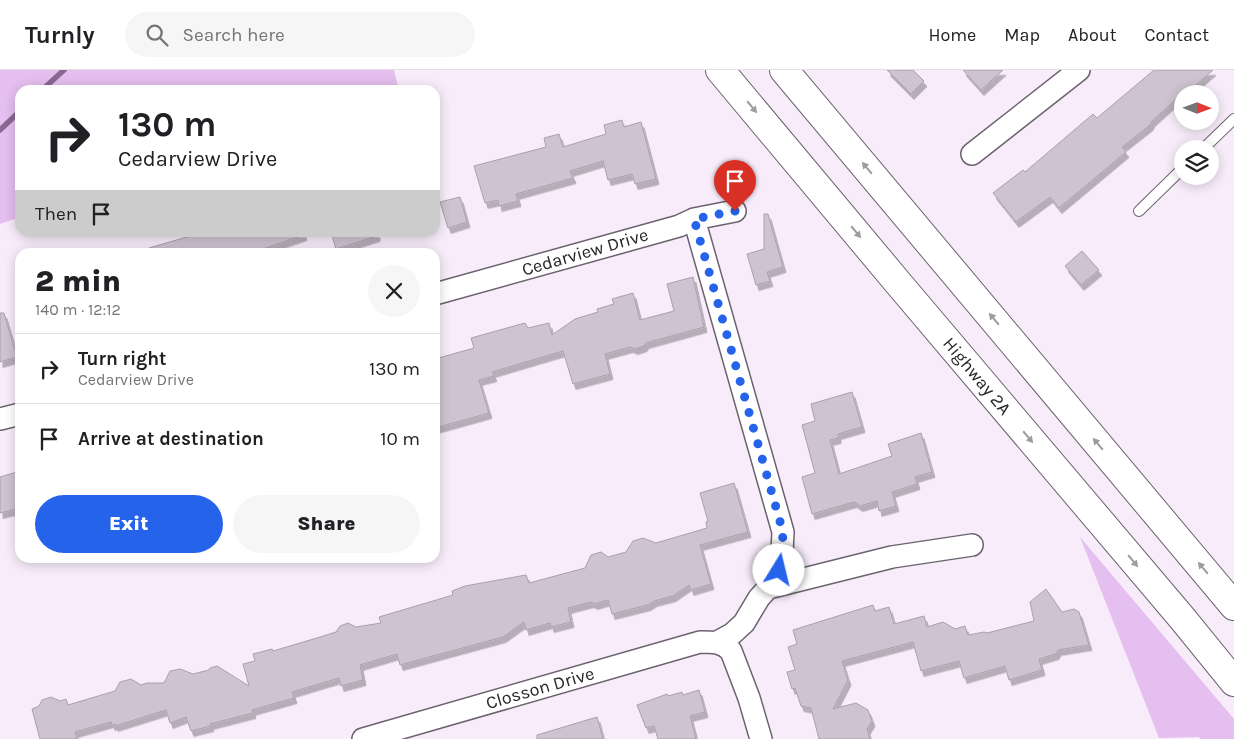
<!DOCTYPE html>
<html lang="en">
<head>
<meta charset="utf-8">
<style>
  :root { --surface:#fff; --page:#f6f6f6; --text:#202124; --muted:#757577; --line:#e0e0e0; --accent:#2563eb }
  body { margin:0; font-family:Karla,sans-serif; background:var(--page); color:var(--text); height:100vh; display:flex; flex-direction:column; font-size:19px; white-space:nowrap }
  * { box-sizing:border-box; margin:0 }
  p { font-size:16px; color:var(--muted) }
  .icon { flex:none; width:28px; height:28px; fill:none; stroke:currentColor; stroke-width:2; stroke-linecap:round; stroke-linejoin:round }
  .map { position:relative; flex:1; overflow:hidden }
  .side { position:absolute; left:15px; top:178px; width:425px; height:315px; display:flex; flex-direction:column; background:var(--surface); border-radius:15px; box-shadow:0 2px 12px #0003 }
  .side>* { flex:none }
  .banner { position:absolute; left:15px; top:15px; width:425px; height:152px; border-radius:15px; box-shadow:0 2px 12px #0003; background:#fff; color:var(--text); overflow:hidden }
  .needle { width:32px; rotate:91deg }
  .tools { position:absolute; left:1174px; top:15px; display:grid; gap:10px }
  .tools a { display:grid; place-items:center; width:45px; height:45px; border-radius:50%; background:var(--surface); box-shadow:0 2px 12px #0003; font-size:25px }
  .pin { position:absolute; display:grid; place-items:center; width:42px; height:42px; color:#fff; margin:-51px -21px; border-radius:50% 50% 50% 0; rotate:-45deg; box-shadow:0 0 5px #0007 }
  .pin .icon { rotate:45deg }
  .me { position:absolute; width:55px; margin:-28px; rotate:9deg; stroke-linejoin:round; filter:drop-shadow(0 0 4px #0008) }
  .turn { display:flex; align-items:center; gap:18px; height:105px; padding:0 20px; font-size:22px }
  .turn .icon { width:65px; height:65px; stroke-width:2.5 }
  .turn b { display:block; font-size:35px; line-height:42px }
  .then { display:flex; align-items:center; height:48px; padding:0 20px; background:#0003; gap:10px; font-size:19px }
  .round { display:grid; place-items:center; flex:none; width:52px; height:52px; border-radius:26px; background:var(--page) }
  .headline { display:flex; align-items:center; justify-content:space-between; height:85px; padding:0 20px }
  h1 { font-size:30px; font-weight:800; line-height:38px }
  .button { display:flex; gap:10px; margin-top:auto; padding:10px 20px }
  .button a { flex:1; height:58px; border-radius:30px; background:var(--accent); color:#fff; font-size:20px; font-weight:800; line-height:58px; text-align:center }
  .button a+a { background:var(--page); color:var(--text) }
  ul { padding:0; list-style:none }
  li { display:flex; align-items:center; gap:15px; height:70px; padding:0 20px; border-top:1px solid var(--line) }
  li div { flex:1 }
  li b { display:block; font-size:19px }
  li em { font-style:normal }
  header { display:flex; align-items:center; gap:30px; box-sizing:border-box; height:70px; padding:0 25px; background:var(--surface); border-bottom:1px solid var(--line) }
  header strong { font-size:24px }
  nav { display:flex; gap:28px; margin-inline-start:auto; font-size:18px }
  .search { width:350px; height:45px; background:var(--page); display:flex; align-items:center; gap:12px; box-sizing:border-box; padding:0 18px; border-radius:28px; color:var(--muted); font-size:19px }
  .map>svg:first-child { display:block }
  .green { fill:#e5bfef }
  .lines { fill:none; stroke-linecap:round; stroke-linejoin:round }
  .stream { stroke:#896992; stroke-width:5.5 }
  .building { fill:#cec3d1; stroke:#aa9fac; filter:url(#shadow) }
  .service-casing { stroke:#6c626f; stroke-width:12 }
  .minor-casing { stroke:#6c626f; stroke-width:24 }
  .motorway-casing { stroke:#6c626f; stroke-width:30 }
  .service { stroke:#fff; stroke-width:10 }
  .minor { stroke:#fff; stroke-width:21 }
  .motorway { stroke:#fff; stroke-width:28 }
  .oneway { fill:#9e9c9f }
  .route { stroke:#2563eb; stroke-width:9; stroke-dasharray:0 16.2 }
  .labels { text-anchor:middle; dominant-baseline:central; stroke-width:4; stroke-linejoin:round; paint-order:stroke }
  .street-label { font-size:18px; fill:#282429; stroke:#fefefe }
</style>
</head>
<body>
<header>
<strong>Turnly</strong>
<div class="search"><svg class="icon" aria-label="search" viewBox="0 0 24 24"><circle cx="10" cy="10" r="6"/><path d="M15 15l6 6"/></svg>Search here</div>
<nav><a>Home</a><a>Map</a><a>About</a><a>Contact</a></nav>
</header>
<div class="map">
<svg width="1234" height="669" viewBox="0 0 1234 669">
  <defs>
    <filter id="shadow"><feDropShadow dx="3" dy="5.5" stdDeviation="0" flood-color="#0004"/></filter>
  </defs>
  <rect width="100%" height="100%" fill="#f8ecfb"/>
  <path class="green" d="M 0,0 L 394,0 L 399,20 L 20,20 L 20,147 L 0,154 Z
    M 1080,467 L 1234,649 L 1234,669 L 1200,669 L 1199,667 L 1159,668 Z"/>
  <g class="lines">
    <path class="stream" d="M 42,20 L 64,0
      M 0,60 L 20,41"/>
  </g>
  <path class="building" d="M 887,0 L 913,0 L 924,11 L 911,24 Z
    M 963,0 L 1003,0 L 981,20 Z
    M 1154,0 L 1213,0 L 1190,20 L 1182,24 L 1152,51 L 1150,55 L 1122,77 L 1126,82 L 1059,138 L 1050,127 L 1016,152 L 993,123 L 1023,100 L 1025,102 L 1093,44 L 1097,48 Z
    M 622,50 L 624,57 L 641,52 L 656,109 L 635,114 L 632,104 L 608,110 L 603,91 L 570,101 L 573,108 L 516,124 L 518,131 L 499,136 L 498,130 L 485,133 L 474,96 L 546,77 L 544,68 L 559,64 L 563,77 L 606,64 L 604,55 Z
    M 460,127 L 467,152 L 448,158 L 440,132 Z
    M 764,144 L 768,144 L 783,197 L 767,202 L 770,211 L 756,215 L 747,184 L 764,179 Z
    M 204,162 L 303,162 L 304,165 L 254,182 L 150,182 L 149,178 Z
    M 331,162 L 377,162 L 377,166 L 336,179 Z
    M 1082,181 L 1099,200 L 1081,215 L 1065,196 Z
    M 693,207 L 704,257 L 646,273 L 644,276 L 635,279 L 630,277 L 605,284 L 610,304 L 573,314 L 563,281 L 492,302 L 494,306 L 479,310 L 489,343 L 435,358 L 435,289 L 474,278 L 471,268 L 525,253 L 528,258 L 549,253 L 552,265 L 575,249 L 598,242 L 597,239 L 614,234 L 612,229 L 633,223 L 640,250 L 674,241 L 667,214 Z
    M 0,243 L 4,243 L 17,287 L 0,292 Z
    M 852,322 L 862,357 L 838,364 L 838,368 L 830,370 L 839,404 L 892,386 L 888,374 L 921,363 L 932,402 L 915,407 L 917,414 L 892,422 L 896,436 L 879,441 L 877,431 L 860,436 L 854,432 L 812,444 L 802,407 L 815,403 L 802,355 L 815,351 L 811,334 Z
    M 20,401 L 20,438 L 0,443 L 0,407 Z
    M 734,413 L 748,462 L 700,475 L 711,514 L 691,520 L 689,515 L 673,526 L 654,531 L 648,535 L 612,544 L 608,530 L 595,534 L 591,532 L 568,538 L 571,552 L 551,557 L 550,553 L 526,560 L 524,552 L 503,567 L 400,595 L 397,584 L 360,595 L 363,610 L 341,616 L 339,608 L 292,622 L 294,628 L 252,640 L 253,643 L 210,654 L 211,656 L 191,661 L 186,647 L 170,653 L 166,640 L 115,656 L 115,654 L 112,655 L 111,652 L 75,662 L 77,669 L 40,669 L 32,639 L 39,636 L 42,630 L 51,627 L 60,631 L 66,629 L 68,635 L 115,621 L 120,612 L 131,609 L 141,615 L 147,613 L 164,613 L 170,601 L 180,599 L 193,604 L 209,600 L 210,598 L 217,596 L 249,616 L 243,594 L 255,591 L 253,584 L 272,579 L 273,581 L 320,567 L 336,562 L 340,556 L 348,553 L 356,557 L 381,553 L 379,547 L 453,525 L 452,521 L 465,516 L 526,505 L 529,513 L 585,498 L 591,485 L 601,482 L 608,487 L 626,482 L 633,471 L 643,468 L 656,473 L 707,458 L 706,452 L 708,451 L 700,423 Z
    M 1046,519 L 1062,542 L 1074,539 L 1079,542 L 1089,575 L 1058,580 L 1056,584 L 1039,589 L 1042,600 L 1009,610 L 1005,596 L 964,608 L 959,591 L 921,601 L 913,572 L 842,591 L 848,610 L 833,639 L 856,633 L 868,640 L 872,651 L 867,659 L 870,669 L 819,669 L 811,638 L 801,636 L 795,618 L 792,619 L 787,602 L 795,600 L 788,577 L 797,574 L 793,560 L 873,535 L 875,541 L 889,537 L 894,554 L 924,546 L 927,557 L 943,552 L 955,559 L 965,556 L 968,565 L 984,562 L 987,563 L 1034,551 L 1030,532 Z
    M 699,620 L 705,642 L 690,646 L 696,669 L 658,669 L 654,656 L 646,658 L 637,635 L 667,624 L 668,626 L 682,622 L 683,625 Z
    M 597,647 L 603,669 L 537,669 L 537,665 Z"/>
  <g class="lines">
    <g class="service-casing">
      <path id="service" d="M 1203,79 L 1234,49
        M 1139,141 L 1182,99"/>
    </g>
    <g class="minor-casing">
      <path id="minor" d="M 972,84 L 1079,0
        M 694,149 L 783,462 L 782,482 L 779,500 L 768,518 L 759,528 L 744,553 L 732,564 L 717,572
        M 435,224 L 679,156 L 694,149 L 735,141
        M 0,349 L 20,344
        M 768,518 L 892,487 L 972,475
        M 363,669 L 700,572 C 713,572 722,572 731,581 L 749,628 L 761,669"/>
    </g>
    <g class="motorway-casing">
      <path id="motorway" d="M 720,0 L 899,214 L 1182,548 L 1234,612
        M 784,0 L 1234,536"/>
    </g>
    <use href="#service" class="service"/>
    <use href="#minor" class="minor"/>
    <use href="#motorway" class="motorway"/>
  </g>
  <defs><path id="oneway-solid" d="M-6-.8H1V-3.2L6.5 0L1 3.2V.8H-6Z" transform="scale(1.25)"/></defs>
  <g class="oneway">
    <use href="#oneway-solid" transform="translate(752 37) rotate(50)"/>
    <use href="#oneway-solid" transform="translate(867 98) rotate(-130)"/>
    <use href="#oneway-solid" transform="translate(856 162) rotate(50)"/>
    <use href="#oneway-solid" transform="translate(994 249) rotate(-130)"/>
    <use href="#oneway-solid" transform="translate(1028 367) rotate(50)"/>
    <use href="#oneway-solid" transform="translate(1098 374) rotate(-130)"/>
    <use href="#oneway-solid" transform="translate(1133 491) rotate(50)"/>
    <use href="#oneway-solid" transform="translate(1203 498) rotate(-130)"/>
  </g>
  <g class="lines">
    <path class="route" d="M 735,141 L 694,149 L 783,462 L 782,482 L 779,500"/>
  </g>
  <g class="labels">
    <g class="street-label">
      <text transform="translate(585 182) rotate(-16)">Cedarview Drive</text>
      <text transform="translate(977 306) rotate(50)">Highway 2A</text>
      <text transform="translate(540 618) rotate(-16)">Closson Drive</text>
    </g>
  </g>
</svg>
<div class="tools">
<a><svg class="needle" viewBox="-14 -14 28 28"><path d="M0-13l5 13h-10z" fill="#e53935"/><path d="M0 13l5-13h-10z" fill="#757577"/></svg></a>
<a><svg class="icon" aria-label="layers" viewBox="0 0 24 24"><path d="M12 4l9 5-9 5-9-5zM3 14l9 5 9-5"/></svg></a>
</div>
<div class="pin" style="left:735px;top:141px;background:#d93025"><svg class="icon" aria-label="arrive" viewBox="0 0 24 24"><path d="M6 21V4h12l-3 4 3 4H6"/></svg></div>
<svg class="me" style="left:779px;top:500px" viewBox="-20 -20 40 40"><circle r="19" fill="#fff"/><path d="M0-13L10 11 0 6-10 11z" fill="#2563eb"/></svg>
<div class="banner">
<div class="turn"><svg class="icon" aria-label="right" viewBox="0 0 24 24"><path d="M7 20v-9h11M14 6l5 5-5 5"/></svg><div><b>130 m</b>Cedarview Drive</div></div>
<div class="then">Then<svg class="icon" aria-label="arrive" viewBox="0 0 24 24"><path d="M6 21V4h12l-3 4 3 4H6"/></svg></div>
</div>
<section class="side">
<div class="headline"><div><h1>2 min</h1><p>140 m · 12:12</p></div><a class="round"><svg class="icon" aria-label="close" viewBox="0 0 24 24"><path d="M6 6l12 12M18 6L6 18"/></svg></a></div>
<ul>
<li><svg class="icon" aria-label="right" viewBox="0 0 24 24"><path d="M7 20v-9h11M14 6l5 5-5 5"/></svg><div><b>Turn right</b><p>Cedarview Drive</p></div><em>130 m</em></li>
<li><svg class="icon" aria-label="arrive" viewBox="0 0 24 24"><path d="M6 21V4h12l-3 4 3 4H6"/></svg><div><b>Arrive at destination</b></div><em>10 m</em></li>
</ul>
<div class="button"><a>Exit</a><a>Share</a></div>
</section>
</div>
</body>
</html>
